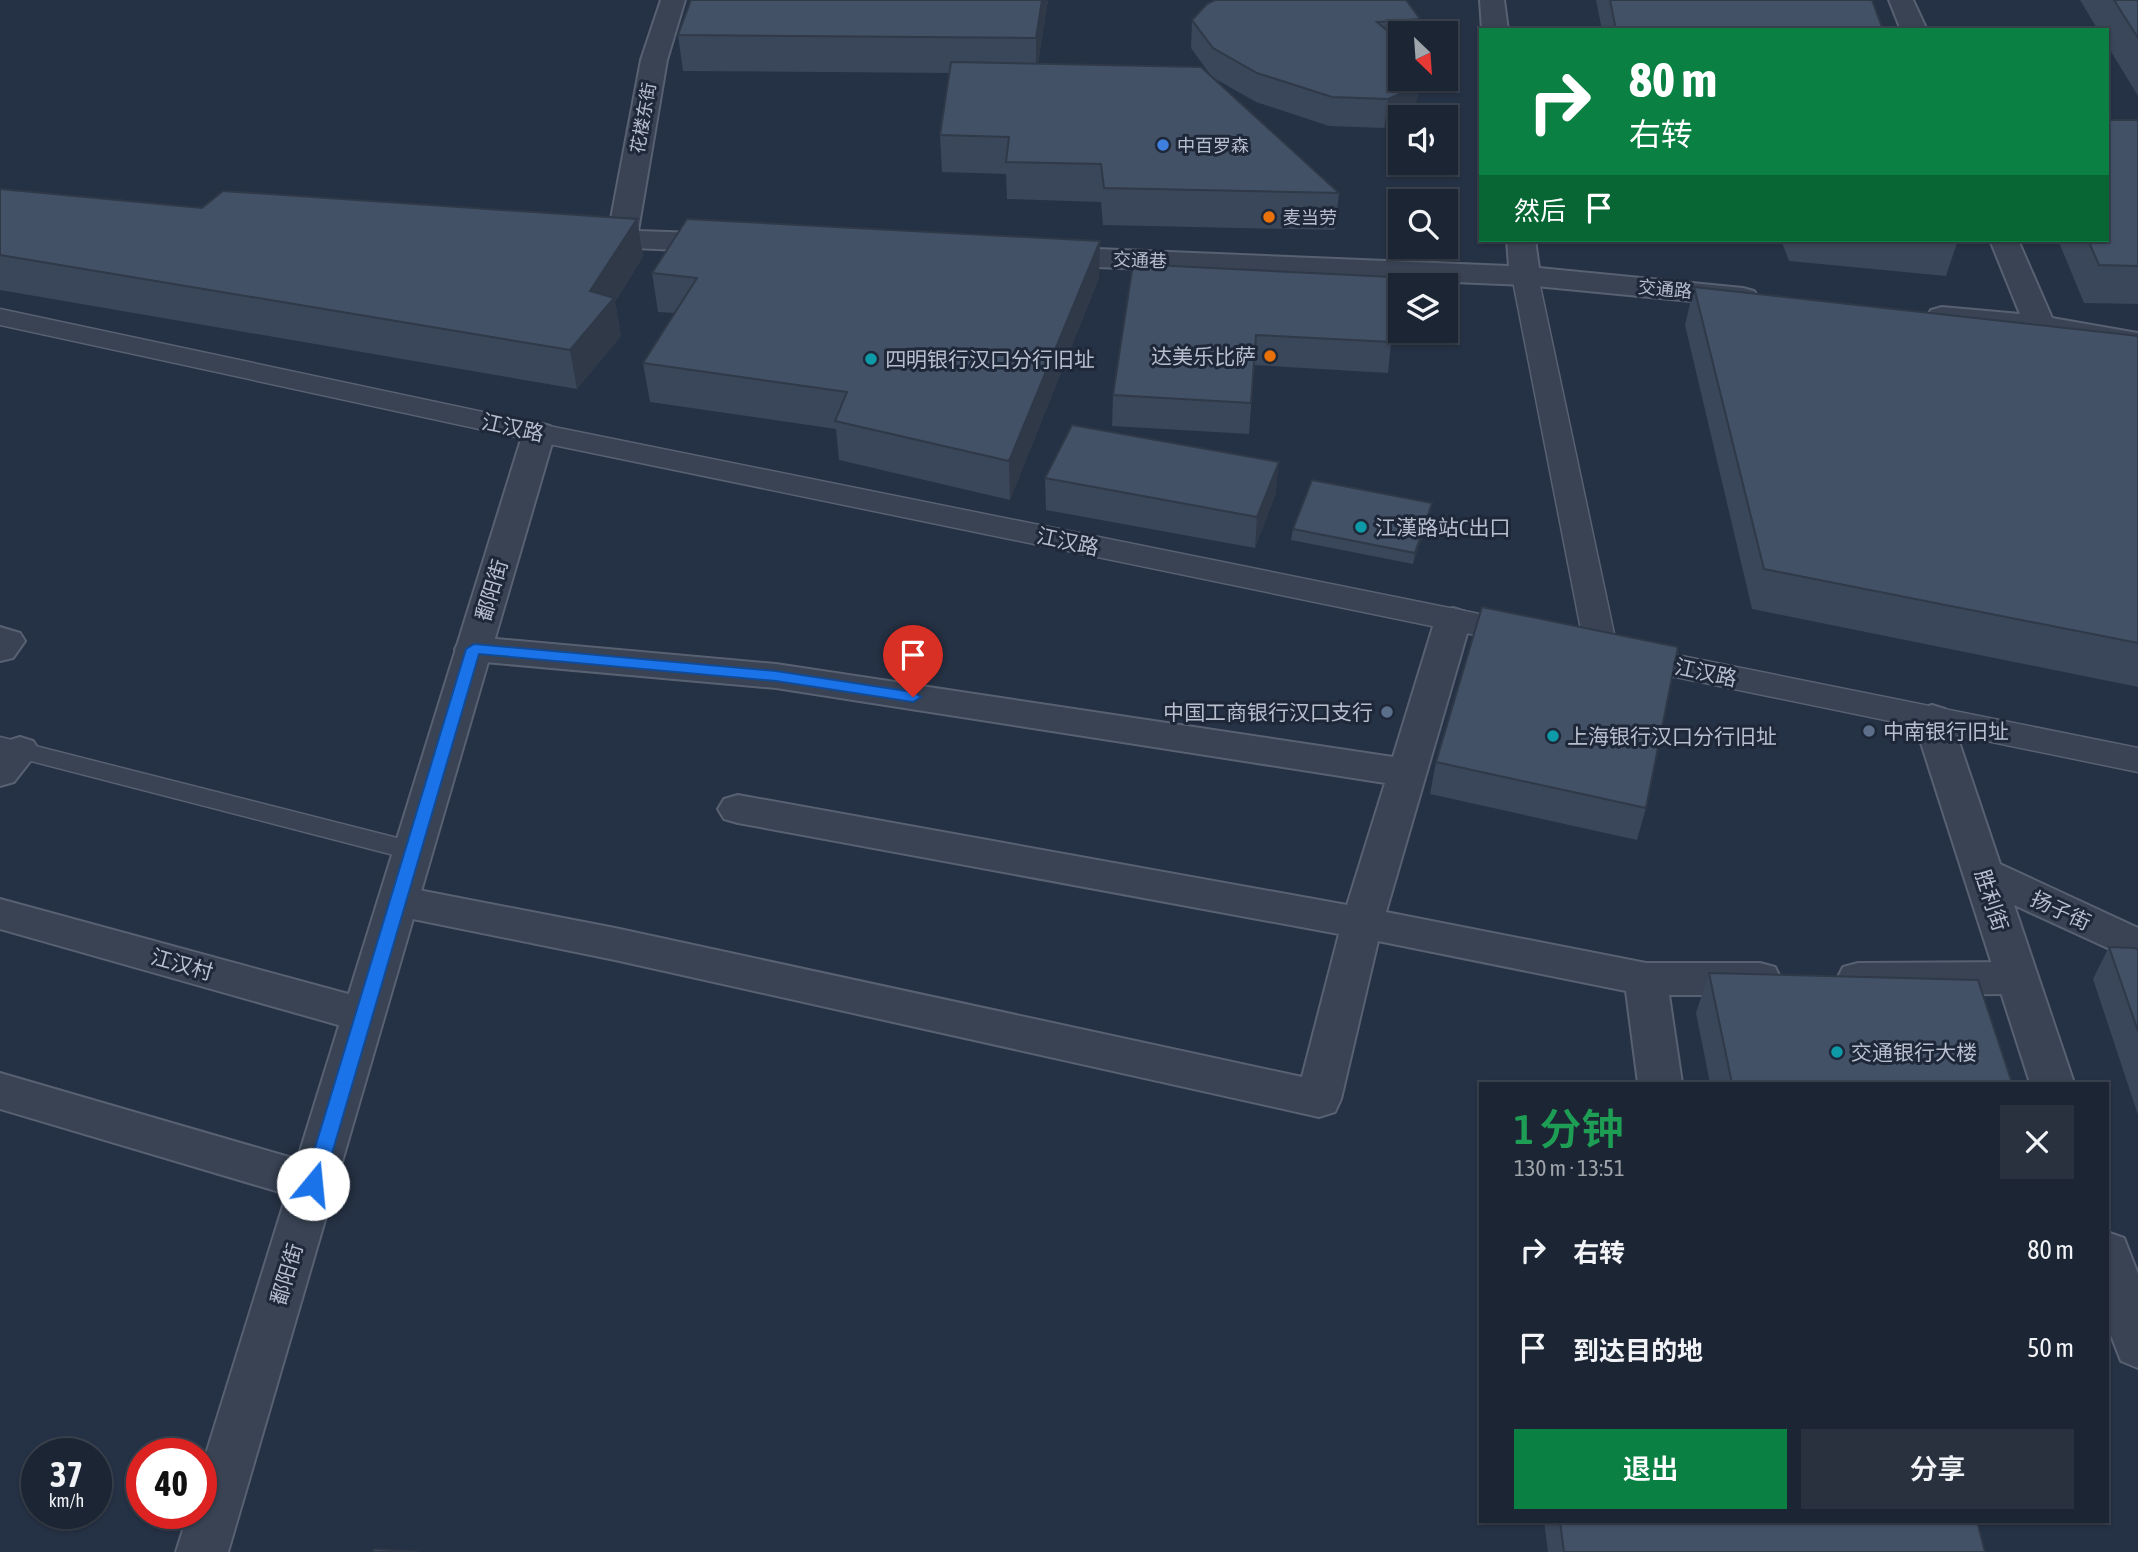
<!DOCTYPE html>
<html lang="zh">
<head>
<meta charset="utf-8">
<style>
  :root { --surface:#1c2533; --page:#29313f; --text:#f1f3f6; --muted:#a0a5ac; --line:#3a424e; --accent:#0b8043 }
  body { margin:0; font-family:"Asap Condensed","Noto Sans SC",sans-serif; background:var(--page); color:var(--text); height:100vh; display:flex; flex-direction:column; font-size:26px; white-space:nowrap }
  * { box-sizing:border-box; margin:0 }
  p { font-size:23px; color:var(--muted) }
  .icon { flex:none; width:38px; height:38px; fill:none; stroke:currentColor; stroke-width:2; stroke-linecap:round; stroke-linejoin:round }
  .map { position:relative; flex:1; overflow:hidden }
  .sheet { position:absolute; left:1479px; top:1082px; width:630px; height:441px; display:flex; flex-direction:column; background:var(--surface); border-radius:0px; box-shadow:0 2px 5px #0004,0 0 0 2px var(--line) }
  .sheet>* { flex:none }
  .banner { position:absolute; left:1479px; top:28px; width:630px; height:214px; border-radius:0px; box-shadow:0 2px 5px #0004,0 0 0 2px var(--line); background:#0b8043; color:#fff; overflow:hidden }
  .needle { width:46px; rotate:155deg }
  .controls { position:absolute; left:1388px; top:21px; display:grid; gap:14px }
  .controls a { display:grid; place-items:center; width:70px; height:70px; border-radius:0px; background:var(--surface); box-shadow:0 2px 5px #0004,0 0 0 2px var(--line); font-size:35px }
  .speed { position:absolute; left:21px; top:1438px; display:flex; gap:14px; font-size:35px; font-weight:700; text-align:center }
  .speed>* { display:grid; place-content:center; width:91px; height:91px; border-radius:50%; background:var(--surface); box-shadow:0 2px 5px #0004,0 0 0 2px var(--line); line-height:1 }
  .speed small { font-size:18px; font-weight:400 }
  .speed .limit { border:10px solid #d22; background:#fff; color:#111 }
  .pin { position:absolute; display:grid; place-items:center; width:60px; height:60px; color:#fff; margin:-72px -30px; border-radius:50% 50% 50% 0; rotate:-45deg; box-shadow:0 0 7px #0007 }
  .pin .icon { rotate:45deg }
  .me { position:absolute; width:77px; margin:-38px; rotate:17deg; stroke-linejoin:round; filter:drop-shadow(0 0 5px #0008) }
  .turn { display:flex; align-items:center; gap:24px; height:147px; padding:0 35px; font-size:32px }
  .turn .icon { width:91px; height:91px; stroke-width:2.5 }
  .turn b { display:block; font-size:49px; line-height:60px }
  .then { display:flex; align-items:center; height:66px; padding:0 35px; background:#0003; gap:14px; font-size:26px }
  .round { display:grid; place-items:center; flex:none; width:74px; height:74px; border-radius:0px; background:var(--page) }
  .headline { display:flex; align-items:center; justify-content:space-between; height:119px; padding:0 35px }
  h1 { font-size:42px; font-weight:600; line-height:52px; color:#1e9e55 }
  .button { display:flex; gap:14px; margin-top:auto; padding:14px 35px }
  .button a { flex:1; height:80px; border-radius:0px; background:var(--accent); color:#fff; font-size:28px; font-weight:600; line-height:80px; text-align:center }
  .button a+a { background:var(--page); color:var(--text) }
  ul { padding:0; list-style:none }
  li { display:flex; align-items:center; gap:21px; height:98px; padding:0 35px }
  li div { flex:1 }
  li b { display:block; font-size:26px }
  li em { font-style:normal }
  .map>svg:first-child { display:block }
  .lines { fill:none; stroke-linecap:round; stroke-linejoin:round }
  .service-casing { stroke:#586171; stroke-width:3 }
  .pedestrian-casing { stroke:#586171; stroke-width:3 }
  .minor-casing { stroke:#586171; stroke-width:4 }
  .tertiary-casing { stroke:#586171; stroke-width:4 }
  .service { fill:#394354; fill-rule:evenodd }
  .pedestrian { fill:#394354; fill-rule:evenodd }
  .minor { fill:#394354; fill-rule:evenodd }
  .tertiary { fill:#394354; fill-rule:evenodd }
  .wall { fill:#3a4659 }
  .shaded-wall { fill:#2f3948 }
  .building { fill:#435167; stroke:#2f3948; stroke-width:2 }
  .route { fill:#1a73e8; stroke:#114b97; stroke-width:2 }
  .shop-dot { fill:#3f7fe0; stroke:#1e2839; stroke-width:2.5 }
  .food-dot { fill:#e8710a; stroke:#1e2839; stroke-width:2.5 }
  .culture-dot { fill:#0f9aa8; stroke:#1e2839; stroke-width:2.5 }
  .service-dot { fill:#5c6f8a; stroke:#1e2839; stroke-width:2.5 }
  .labels { text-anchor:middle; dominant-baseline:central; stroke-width:6; stroke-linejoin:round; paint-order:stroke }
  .far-street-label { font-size:18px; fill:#b7becd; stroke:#1e2839 }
  .far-poi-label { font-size:18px; fill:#b7becd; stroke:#1e2839; text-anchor:start }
  .poi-label { font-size:21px; fill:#b7becd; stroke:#1e2839; text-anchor:start }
  .street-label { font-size:21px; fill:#b7becd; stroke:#1e2839 }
</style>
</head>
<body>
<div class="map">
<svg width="2138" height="1552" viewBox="0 0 2138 1552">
  <rect width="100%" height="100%" fill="#253144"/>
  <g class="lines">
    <g class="service-casing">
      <path id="service" d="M 0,737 L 413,842 L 421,845 L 425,851 L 421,857 L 413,860 L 0,753 Z"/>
    </g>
    <g class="pedestrian-casing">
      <path id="pedestrian" d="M 1525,268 L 1535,270 L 1538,276 L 1617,648 L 1627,645 L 2138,748 L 2138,772 L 1627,667 L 1615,664 L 1612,658 L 1601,661 L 1589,658 L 1585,650 L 1512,276 L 1515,270 Z
        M 0,309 L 539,424 L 1524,623 L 1536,626 L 1540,634 L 1536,642 L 1524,645 L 539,442 L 0,325 Z"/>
    </g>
    <g class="minor-casing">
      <path id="minor" d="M 661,0 L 685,0 L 667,60 L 638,231 L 726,234 L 736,237 L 741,243 L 736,249 L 726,252 L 587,246 L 577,243 L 573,237 L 577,231 L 609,229 L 641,60 Z
        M 1480,0 L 1504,0 L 1508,30 L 1482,30 Z
        M 1889,0 L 1913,0 L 1927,30 L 1901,30 Z
        M 1507,240 L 1535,240 L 1539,268 L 1743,288 L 1754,291 L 1758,297 L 1754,303 L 1743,306 L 1525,285 L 1049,265 L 1039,262 L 1034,256 L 1039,250 L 1049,247 L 1509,266 Z
        M 1990,240 L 2018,240 L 2052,318 L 2138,333 L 2138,351 L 2040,334 L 1931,322 L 1927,316 L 1931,310 L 1942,307 L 2020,314 Z
        M 1453,608 L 1466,612 L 1471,620 L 1386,912 L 1646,963 L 1760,963 L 1775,967 L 1781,979 L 1775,991 L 1760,995 L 1669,995 L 1682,1083 L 1638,1083 L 1626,991 L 1378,941 L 1341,1099 L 1335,1112 L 1319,1117 L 615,960 L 398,916 L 384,912 L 378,901 L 384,890 L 398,886 L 615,928 L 1302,1077 L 1339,934 L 738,823 L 724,819 L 718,809 L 724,799 L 738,795 L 1347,905 L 1385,783 L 776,688 L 473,661 L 460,658 L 455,649 L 460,640 L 473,637 L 776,664 L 1393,757 L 1435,620 L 1440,612 Z
        M 0,627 L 20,633 L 25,641 L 13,658 L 0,661 Z
        M 20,737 L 33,741 L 39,750 L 14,782 L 0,786 L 0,748 L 7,741 Z
        M 0,899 L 363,998 L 378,1003 L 384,1015 L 378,1027 L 363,1032 L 0,929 Z
        M 2017,962 L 2032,967 L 2038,978 L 2032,989 L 2017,994 L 1858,995 L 1843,991 L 1837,979 L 1843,967 L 1858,963 Z
        M 0,1073 L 313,1164 L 329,1169 L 336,1183 L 329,1197 L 313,1202 L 0,1109 Z"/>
    </g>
    <g class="tertiary-casing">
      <path id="tertiary" d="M 539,423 L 550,426 L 555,433 L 228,1552 L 176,1552 L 188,1514 L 201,1514 L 201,1470 L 523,433 L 528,426 Z
        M 1932,705 L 1945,709 L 1951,718 L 2000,864 L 2138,928 L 2138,962 L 2014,905 L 2074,1083 L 2030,1083 L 1913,718 L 1919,709 Z
        M 2107,1232 L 2124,1238 L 2138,1274 L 2138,1368 L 2121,1361 L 2107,1325 Z"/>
    </g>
    <use href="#service" class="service"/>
    <use href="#pedestrian" class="pedestrian"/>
    <use href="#minor" class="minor"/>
    <use href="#tertiary" class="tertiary"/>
  </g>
  <path class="wall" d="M 1048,0 L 1038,63 L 1339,193 L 1335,230 L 1103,225 L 1101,202 L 1007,199 L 1006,174 L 942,172 L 940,135 L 949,73 L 683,71 L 678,35 Z
    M 1596,0 L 1872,0 L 1883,30 L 1602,30 Z
    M 2080,0 L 2138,0 L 2138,96 L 2107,45 L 2107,30 L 2098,30 Z
    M 1420,19 L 1418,33 L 1400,33 L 1400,79 L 1420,79 L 1414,115 L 1408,117 L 1400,117 L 1384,128 L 1329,126 L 1256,102 L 1212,77 L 1191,48 L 1192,20 Z
    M 2138,120 L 2138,304 L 2084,303 L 2058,240 L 2107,240 Z
    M 0,189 L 202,208 L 637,219 L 643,257 L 615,302 L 621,336 L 577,389 L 0,290 Z
    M 1781,240 L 1958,240 L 1946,276 L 1789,261 Z
    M 1100,241 L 1099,278 L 1010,500 L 839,460 L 836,429 L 650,402 L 643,363 L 675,313 L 658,312 L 652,273 Z
    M 1133,264 L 1391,342 L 1388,373 L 1254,365 L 1249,434 L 1112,426 L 1113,395 Z
    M 1694,287 L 2138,336 L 2138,687 L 1752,609 L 1685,325 Z
    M 1045,478 L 1276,493 L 1255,548 L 1046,510 Z
    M 1432,503 L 1430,514 L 1413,564 L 1291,540 L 1293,529 Z
    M 1436,762 L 1646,808 L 1637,840 L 1430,794 Z
    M 2109,947 L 2138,950 L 2138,1115 L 2093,979 Z
    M 1709,973 L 2012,1083 L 1710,1083 L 1696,1013 Z
    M 1544,1521 L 1977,1521 L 1985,1552 L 1548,1552 Z"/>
  <path class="shaded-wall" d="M 1042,0 L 1048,0 L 1036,73 L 1036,38 Z
    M 1419,79 L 1418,95 L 1414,115 L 1408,117 L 1400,117 L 1400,121 L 1384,128 L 1388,99 Z
    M 637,219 L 643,257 L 615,302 L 621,336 L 577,389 L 570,350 L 590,291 Z
    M 1100,241 L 1099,278 L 1010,500 L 1009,461 Z
    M 1279,462 L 1276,493 L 1255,548 L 1257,517 Z
    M 1432,503 L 1430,514 L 1413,564 L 1415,553 Z"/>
  <path class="building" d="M 691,0 L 1042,0 L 1036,38 L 678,35 Z
    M 1215,0 L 1406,0 L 1420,19 L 1377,22 L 1400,41 L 1400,79 L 1419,79 L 1418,86 L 1388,99 L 1332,97 L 1257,73 L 1213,48 L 1192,20 L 1207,4 Z
    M 1610,0 L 1872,0 L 1883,30 L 1616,30 Z
    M 2114,0 L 2138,0 L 2138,38 Z
    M 951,62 L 1201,67 L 1339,193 L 1104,188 L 1101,164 L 1006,162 L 1009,137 L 940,135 Z
    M 2107,120 L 2138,120 L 2138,266 L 2099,265 L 2088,240 L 2107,240 Z
    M 0,189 L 202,208 L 223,191 L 637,219 L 590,291 L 614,298 L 570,350 L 0,255 Z
    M 687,219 L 1100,241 L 1009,461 L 835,421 L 847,392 L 643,363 L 697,278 L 652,273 Z
    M 1133,264 L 1392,277 L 1391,342 L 1256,335 L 1251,403 L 1113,395 Z
    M 1694,287 L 2138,336 L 2138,643 L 1764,569 Z
    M 1072,425 L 1279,462 L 1257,517 L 1045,478 Z
    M 1312,480 L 1432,503 L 1415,553 L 1293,529 Z
    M 1482,607 L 1678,647 L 1646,808 L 1436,762 Z
    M 2109,947 L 2135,948 L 2138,950 L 2138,1031 Z
    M 1709,973 L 1978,980 L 2012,1083 L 1732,1083 Z
    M 1560,1521 L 1977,1521 L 1985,1552 L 1564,1552 Z
    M 374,1549 L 418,1552 L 373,1552 Z"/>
  <path class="route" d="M 474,644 L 776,671 L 913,692 L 921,697 L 913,702 L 776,681 L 479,654 L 323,1184 L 320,1189 L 307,1189 L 304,1184 L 466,649 Z"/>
  <circle class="shop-dot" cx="1163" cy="145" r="7"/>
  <g class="food-dot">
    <circle cx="1269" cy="217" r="7"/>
    <circle cx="1270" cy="356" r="7"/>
  </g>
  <g class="culture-dot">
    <circle cx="871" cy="359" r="7"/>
    <circle cx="1361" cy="527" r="7"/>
    <circle cx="1553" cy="736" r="7"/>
    <circle cx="1837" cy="1052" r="7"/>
  </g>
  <g class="service-dot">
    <circle cx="1387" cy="712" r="7"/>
    <circle cx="1869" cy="731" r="7"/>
  </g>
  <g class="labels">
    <g class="far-street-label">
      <text transform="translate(643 118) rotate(-80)">花楼东街</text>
      <text transform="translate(1140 260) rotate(2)">交通巷</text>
      <text transform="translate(1665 289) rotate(5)">交通路</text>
    </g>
    <g class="far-poi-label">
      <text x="1177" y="145">中百罗森</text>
      <text x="1283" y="217">麦当劳</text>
    </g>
    <g class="poi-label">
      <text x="1256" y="356" text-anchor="end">达美乐比萨</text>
      <text x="885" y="359">四明银行汉口分行旧址</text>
      <text x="1375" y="527">江漢路站C出口</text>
      <text x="1373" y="712" text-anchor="end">中国工商银行汉口支行</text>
      <text x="1883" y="731">中南银行旧址</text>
      <text x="1567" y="736">上海银行汉口分行旧址</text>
      <text x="1851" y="1052">交通银行大楼</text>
    </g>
    <g class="street-label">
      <text transform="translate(513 427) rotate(12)">江汉路</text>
      <text transform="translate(1068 541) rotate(12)">江汉路</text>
      <text transform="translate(491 590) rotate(-73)">鄱阳街</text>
      <text transform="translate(1706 672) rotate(12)">江汉路</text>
      <text transform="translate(1992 900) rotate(72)">胜利街</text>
      <text transform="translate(2061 910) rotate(25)">扬子街</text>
      <text transform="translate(182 964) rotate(16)">江汉村</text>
      <text transform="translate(286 1274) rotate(-73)">鄱阳街</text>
    </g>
  </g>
</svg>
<div class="controls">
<a><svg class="needle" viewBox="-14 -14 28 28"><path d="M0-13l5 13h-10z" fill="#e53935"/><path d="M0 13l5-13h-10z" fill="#a0a5ac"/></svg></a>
<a><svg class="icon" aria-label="sound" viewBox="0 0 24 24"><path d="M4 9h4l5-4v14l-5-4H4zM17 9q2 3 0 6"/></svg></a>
<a><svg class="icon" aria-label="search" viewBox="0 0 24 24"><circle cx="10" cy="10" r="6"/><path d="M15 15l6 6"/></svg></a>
<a><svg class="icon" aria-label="layers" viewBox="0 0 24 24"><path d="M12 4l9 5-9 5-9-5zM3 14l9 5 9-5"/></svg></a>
</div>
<div class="speed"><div>37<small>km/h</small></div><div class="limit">40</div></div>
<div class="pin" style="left:913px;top:697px;background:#d93025"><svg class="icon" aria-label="arrive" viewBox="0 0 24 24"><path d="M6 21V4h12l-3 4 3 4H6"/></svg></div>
<svg class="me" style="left:313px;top:1184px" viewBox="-20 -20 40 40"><circle r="19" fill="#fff"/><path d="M0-13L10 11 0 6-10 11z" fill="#1a73e8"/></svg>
<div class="banner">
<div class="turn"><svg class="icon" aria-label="right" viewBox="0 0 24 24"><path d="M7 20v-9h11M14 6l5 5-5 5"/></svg><div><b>80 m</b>右转</div></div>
<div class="then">然后<svg class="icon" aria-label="arrive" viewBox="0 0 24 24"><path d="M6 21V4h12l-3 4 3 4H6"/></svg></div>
</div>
<section class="sheet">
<div class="headline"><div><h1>1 分钟</h1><p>130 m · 13:51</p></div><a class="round"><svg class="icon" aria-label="close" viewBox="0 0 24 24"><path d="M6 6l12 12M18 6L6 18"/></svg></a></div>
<ul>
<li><svg class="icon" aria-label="right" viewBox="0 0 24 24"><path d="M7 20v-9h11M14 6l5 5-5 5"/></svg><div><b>右转</b></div><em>80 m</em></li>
<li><svg class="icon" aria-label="arrive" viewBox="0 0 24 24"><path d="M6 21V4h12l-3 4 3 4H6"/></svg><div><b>到达目的地</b></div><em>50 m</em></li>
</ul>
<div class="button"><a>退出</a><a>分享</a></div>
</section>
</div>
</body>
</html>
